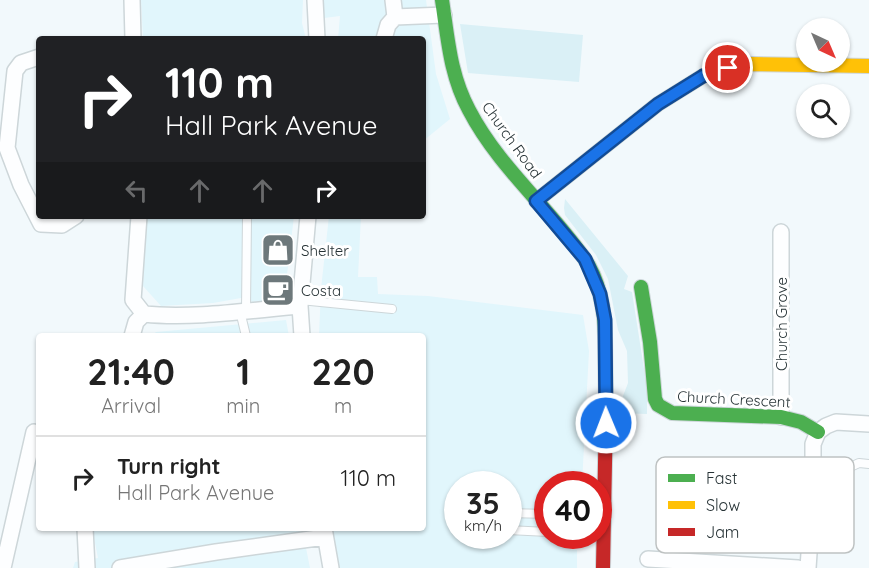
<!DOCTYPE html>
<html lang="en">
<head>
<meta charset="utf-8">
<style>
  :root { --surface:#fff; --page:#f2f2f2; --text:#222; --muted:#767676; --line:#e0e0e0 }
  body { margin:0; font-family:Quicksand,sans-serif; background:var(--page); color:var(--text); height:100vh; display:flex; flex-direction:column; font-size:22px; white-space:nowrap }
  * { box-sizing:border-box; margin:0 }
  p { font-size:20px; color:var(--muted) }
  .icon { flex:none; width:33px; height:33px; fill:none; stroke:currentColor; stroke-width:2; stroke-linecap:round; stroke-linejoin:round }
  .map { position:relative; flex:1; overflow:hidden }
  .panel { position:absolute; left:36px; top:333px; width:390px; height:198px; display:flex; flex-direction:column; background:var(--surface); border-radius:6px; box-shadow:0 2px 4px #0004 }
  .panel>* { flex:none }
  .top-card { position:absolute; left:36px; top:36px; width:390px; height:183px; border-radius:6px; box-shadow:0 2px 4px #0004; background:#202124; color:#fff; overflow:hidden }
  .needle { width:39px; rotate:136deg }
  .buttons { position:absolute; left:796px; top:18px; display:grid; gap:12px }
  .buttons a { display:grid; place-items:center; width:54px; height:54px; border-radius:50%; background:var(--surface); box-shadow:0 2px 4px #0004; font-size:30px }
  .speed { position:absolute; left:444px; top:471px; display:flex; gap:12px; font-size:30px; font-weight:700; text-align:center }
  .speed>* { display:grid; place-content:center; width:78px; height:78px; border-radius:50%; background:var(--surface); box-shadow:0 2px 4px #0004; line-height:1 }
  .speed small { font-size:15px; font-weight:400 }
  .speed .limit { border:9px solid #d22; background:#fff; color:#111 }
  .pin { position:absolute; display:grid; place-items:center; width:51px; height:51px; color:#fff; margin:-26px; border:3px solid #fff; border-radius:50%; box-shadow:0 2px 6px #0007 }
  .me { position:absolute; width:66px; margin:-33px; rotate:359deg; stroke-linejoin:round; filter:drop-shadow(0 0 4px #0008) }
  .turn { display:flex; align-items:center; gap:21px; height:126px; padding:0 30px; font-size:27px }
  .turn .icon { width:78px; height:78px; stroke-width:2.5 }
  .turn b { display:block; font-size:42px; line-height:51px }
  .lanes { display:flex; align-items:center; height:57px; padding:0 30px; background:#0003; justify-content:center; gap:30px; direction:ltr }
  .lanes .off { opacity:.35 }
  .eta { display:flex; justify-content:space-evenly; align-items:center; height:102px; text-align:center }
  .eta b { font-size:36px; font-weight:700; line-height:42px }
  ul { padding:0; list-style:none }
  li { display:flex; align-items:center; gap:18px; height:84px; padding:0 30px; border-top:2px solid var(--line) }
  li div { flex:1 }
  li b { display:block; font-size:22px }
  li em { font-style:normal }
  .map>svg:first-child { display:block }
  .built { fill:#e1f6fc; fill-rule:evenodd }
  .green { fill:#daf0f6 }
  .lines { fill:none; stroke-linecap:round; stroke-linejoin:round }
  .lane-casing { stroke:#cdd6d9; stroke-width:10 }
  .street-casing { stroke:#cdd6d9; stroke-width:18 }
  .fast-casing { stroke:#cdd6d9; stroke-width:16 }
  .slow-casing { stroke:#cdd6d9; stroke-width:16 }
  .jam-casing { stroke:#cdd6d9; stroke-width:16 }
  .lane { stroke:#fdfeff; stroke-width:8 }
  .street { stroke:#fdfeff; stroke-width:15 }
  .fast { stroke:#4caf50; stroke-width:14 }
  .slow { stroke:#ffc107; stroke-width:14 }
  .jam { stroke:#c62828; stroke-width:14 }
  .route-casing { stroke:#114b97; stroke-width:15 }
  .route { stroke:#1a73e8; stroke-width:10 }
  .labels { text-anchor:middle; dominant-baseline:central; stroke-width:6; stroke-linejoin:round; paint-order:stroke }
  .street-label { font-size:15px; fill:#263235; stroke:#fff }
  .poi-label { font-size:15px; fill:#263235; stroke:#fff; text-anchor:start }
  .key { fill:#fff; stroke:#bec2c2; stroke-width:1.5 }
  .key-label { font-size:16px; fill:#263235 }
</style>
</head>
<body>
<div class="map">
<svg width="869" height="568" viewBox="0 0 869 568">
  <rect width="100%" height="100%" fill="#f2f9fc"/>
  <path class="built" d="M 141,0 L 303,0 L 302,23 L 306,39 L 143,39 Z
    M 323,0 L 426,0 L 436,74 L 450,119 L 423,141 L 423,39 L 338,39 L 340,16 L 324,18 Z
    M 146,216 L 294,216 L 284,300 L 253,302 L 241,298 L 213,303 L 161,306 L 143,286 Z
    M 329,216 L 361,216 L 358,277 L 377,277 L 378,294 L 428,296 L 583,315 L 589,351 L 582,484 L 548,484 L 548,536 L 572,536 L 571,550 L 577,550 L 577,568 L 339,568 L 327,528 L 423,528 L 423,336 L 319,336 L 321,289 ZM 458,484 L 508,484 L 508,536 L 458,536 Z
    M 286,320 L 289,336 L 151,336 L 156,332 Z
    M 92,528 L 306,528 L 307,532 L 303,533 L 310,568 L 73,568 L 75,562 L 98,558 Z"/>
  <path class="green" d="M 460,24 L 583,35 L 579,82 L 468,73 Z
    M 565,199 L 628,276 L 624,289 L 632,292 L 647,388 L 647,414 L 620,413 L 621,401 L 628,383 L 627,351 L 618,330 L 608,279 L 596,255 L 565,215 L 564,208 Z"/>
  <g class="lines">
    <g class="lane-casing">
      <path id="lane" d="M 300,300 L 392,309
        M 246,310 L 247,216
        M 240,311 L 246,336
        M 508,513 L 548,514
        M 508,530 L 548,532
        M 837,543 L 841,480 L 846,469 L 859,463 L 869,464"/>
    </g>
    <g class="street-casing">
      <path id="street" d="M 132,0 L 133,39
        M 315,0 L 317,39
        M 395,17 L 444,15
        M 384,39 L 388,25 L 395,17 L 393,0
        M 39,57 L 21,63 L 15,71 L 7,148 L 21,185 L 41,224 L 62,225 L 76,216
        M 144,314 C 193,319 251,310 300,306
        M 132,336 L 136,322 L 144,314 L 133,300 L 139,216
        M 302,336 L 300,306 L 308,216
        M 781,417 L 781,232
        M 85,528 L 87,568
        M 324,528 L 331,568
        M 648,559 L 798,568
        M 3,568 L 34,432
        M 120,568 L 216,552 L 325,537
        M 808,568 L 813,495 L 813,444 L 818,432 L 826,426 L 836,422 L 869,424"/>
    </g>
    <g class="fast-casing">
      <path id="fast" d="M 442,0 C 448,39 450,75 469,110 C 498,166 548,207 584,258 C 599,279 605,310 605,336
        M 641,287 L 650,342 L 655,399 L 658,405 L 672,413 L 781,417 L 801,422 L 818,432"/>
    </g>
    <g class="slow-casing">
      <path id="slow" d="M 536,201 L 658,104 L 703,76 L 728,68 L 752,64 L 869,66"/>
    </g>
    <g class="jam-casing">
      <path id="jam" d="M 603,568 L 606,411 L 605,336"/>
    </g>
    <use href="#lane" class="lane"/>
    <use href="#street" class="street"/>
    <use href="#fast" class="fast"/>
    <use href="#slow" class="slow"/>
    <use href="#jam" class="jam"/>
  </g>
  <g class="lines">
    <g class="route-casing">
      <path id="route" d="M 606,423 L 605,320 L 600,294 L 585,259 L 536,201 L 658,104 L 703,76 L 728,68"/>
    </g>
    <use href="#route" class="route"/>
  </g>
  <defs>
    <g id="shop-square" transform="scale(1.725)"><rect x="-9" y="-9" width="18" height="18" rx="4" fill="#6d787b" stroke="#fff"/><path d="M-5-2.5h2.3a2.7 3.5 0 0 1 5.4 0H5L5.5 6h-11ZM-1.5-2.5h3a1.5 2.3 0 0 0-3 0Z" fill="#fff"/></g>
    <g id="cafe-square" transform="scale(1.725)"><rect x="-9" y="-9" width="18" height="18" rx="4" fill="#6d787b" stroke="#fff"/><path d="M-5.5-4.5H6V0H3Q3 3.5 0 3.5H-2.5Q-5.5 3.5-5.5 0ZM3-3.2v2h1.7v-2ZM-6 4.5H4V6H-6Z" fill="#fff"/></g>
  </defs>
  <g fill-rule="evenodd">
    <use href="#shop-square" x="278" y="250"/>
    <use href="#cafe-square" x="278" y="290"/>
  </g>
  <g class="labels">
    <g class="street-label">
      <text transform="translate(512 140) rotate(54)">Church Road</text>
      <text transform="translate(781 324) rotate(-90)">Church Grove</text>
      <text transform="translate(734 399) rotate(3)">Church Crescent</text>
    </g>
    <g class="poi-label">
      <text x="301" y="250">Shelter</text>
      <text x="301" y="290">Costa</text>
    </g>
  </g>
  <rect x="656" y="457" width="198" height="96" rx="9" class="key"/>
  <rect x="668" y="474" width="27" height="8" fill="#4caf50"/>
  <rect x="668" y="501" width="27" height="8" fill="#ffc107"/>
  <rect x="668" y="528" width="27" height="8" fill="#c62828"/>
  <g class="key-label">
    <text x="706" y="484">Fast</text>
    <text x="706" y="511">Slow</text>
    <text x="706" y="538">Jam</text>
  </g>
</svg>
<div class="buttons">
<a><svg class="needle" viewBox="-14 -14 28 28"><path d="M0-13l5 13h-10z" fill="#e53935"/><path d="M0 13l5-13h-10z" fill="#767676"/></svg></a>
<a><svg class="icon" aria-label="search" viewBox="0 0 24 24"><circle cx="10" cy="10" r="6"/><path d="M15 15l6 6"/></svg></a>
</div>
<div class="speed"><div>35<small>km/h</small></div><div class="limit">40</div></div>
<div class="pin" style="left:728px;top:68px;background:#d93025"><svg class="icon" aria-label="arrive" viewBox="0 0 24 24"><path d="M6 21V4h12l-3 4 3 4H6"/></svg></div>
<svg class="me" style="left:606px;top:423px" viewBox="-20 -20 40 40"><circle r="17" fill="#1a73e8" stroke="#fff" stroke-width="3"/><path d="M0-11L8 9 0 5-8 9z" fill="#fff"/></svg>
<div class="top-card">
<div class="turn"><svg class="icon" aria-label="right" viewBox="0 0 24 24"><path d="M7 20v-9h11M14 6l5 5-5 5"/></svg><div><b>110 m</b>Hall Park Avenue</div></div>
<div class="lanes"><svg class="icon off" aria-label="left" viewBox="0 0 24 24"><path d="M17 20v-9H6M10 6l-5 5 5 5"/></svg><svg class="icon off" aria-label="ahead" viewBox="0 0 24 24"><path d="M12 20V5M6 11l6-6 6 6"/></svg><svg class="icon off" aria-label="ahead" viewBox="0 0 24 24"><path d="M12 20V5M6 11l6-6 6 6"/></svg><svg class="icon" aria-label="right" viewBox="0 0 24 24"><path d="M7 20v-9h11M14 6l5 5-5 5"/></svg></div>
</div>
<section class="panel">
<div class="eta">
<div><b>21:40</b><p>Arrival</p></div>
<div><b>1</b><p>min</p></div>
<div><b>220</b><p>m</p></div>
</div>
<ul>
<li><svg class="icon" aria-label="right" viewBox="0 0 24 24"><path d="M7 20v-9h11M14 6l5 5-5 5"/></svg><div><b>Turn right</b><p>Hall Park Avenue</p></div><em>110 m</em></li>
</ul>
</section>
</div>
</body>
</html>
